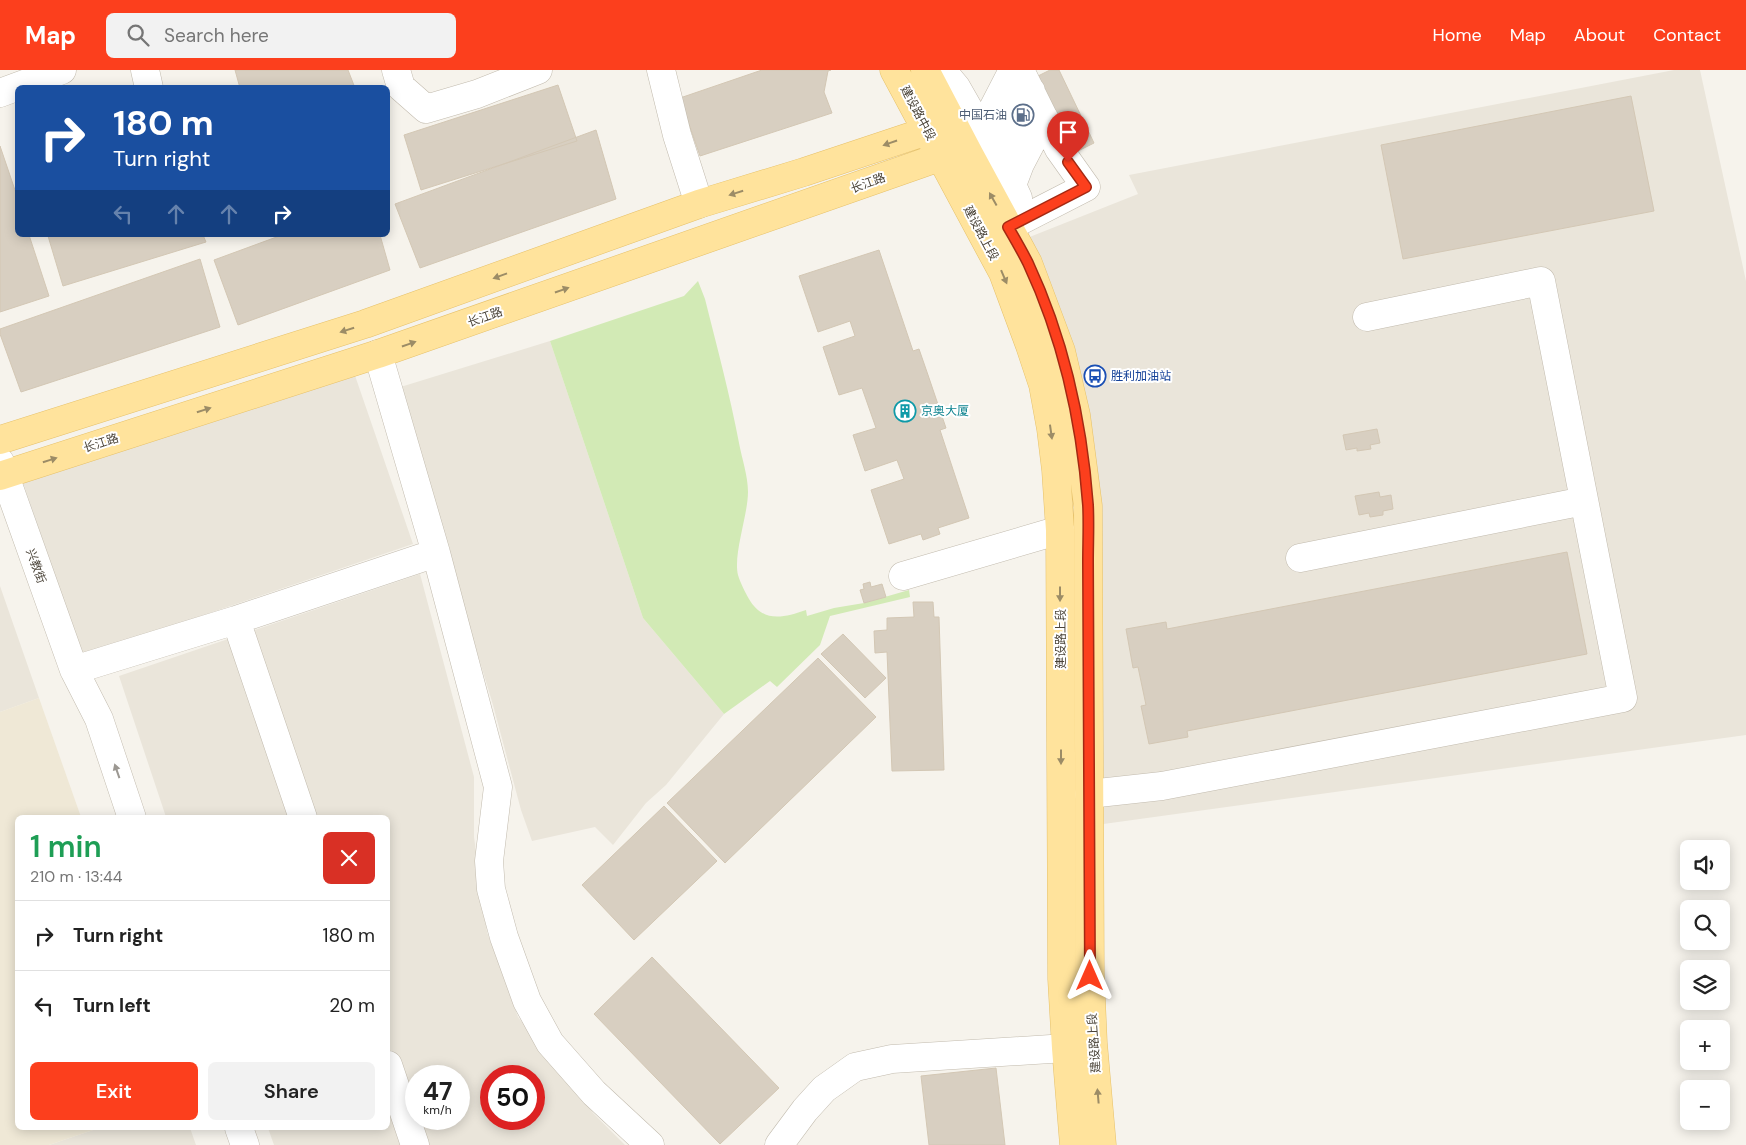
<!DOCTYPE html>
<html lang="en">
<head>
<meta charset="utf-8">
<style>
  :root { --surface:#fff; --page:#f2f2f2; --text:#222; --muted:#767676; --line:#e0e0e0; --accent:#fc3f1d }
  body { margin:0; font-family:"DM Sans","Noto Sans SC",sans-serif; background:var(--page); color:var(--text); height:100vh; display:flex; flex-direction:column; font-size:19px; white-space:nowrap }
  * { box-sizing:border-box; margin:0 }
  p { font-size:16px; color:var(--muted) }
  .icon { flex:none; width:28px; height:28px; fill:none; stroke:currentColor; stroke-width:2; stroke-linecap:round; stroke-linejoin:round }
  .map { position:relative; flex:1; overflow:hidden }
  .drawer { position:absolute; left:15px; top:745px; width:375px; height:315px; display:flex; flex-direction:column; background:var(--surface); border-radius:8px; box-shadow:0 2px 12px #0003 }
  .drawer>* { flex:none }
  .banner { position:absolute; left:15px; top:15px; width:375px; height:152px; border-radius:8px; box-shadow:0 2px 12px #0003; background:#1a4fa0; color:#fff; overflow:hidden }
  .buttons { position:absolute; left:1680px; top:770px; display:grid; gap:10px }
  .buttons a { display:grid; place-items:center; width:50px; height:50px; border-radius:8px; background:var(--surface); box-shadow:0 2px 12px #0003; font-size:25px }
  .speed { position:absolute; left:405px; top:995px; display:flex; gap:10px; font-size:25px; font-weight:700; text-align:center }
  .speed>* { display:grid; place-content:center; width:65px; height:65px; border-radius:50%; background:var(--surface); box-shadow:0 2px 12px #0003; line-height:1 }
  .speed small { font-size:12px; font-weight:400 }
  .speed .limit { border:8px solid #d22; background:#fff; color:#111 }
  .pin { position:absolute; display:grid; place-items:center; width:42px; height:42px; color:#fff; margin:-51px -21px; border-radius:50% 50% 50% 0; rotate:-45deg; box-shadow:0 0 5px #0007 }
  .pin .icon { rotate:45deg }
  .me { position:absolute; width:55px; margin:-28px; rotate:0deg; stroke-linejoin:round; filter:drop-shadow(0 0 4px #0008) }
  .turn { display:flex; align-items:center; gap:18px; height:105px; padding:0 15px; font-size:22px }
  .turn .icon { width:65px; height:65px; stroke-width:2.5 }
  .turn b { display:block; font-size:35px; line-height:42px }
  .lanes { display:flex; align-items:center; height:48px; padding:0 15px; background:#0003; justify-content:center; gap:25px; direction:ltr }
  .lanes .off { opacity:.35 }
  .round { display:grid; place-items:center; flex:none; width:52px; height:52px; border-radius:8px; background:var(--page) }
  .head { display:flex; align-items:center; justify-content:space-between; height:85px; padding:0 15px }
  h1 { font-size:30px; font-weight:600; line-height:38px; color:#1e9e55 }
  .cta { display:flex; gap:10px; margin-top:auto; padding:10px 15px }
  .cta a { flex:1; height:58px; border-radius:8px; background:var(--accent); color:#fff; font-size:20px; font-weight:600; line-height:58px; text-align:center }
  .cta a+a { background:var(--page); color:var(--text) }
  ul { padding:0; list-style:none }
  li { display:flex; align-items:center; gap:15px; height:70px; padding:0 15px; border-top:1px solid var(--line) }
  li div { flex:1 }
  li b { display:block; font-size:19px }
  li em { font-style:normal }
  header { display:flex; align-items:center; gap:30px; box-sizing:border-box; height:70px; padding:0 25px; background:var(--accent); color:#fff }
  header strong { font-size:24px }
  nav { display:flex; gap:28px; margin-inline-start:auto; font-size:18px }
  .search { width:350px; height:45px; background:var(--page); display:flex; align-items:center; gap:12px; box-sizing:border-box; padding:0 18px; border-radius:8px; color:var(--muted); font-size:19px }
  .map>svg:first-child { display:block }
  .residential { fill:#eae5da; fill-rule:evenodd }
  .education { fill:#efe8d6 }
  .green { fill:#d2eab5 }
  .building { fill:#d8cfc1; stroke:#d3c7b4 }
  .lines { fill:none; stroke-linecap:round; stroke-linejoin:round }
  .minor-casing { stroke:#c2bbae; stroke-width:29 }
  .major-casing { stroke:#e6c16a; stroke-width:29 }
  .minor { stroke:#fff; stroke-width:28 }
  .major { stroke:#ffe39c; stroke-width:28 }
  .oneway { fill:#9c8c66 }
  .oneway2 { fill:#9c9892 }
  .route-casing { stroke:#a42913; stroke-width:12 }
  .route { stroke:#fc3f1d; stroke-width:9 }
  .labels { text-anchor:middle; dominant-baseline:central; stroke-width:4; stroke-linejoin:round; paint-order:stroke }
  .street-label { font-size:12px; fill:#4b4439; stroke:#fff }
  .service-label { font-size:12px; fill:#4e5e75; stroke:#fff; text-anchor:end }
  .transit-label { font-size:12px; fill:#164399; stroke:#fff; text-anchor:start }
  .culture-label { font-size:12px; fill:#0d838f; stroke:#fff; text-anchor:start }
</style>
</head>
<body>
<header>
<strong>Map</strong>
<div class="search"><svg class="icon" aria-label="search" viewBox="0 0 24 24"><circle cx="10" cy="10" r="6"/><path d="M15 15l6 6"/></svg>Search here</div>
<nav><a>Home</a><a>Map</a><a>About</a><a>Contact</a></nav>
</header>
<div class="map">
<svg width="1746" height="1075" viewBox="0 0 1746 1075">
  <rect width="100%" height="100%" fill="#f6f3ec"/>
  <path class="residential" d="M 1674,0 L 1700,0 L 1746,211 L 1746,665 L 1089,756 L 1080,378 L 1017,172 L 1138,124 L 1129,105 Z
    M 550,271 L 643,548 L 724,644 L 666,715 L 646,733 L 613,775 L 595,757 L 532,771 L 521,740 L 493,635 L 447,482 L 394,319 Z
    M 350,291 L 413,474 L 83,586 L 20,404 Z
    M 420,504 L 474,707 L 474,767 L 487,862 L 518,947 L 593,1043 L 625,1075 L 274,1075 L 268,1058 L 388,1058 L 388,748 L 166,747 L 119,606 ZM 416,1006 L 459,1006 L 459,1049 L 416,1049 ZM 491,1006 L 534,1006 L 534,1049 L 491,1049 Z
    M 0,516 L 39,628 L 0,642 Z
    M 99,1058 L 190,1058 L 196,1075 L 49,1075 Z"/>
  <path class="education" d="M 39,628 L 81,747 L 18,748 L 18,1058 L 99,1058 L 49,1075 L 0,1075 L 0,642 Z"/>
  <path class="green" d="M 698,211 L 705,229 C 717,277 730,325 739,373 C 742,389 748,406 748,422 C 748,445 733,484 738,505 C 740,512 745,522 749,529 C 763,553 783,548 806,540 L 807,546 L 834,538 L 864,533 L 909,520 L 910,527 L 830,546 L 820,575 L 777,617 L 770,611 L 724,644 L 643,548 L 550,271 L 684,226 Z"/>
  <path class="building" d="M 235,0 L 348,0 L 355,18 L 240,18 Z
    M 762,0 L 831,0 L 828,1 L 824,22 L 832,43 L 700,86 L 680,28 Z
    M 1050,0 L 1059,0 L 1094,73 L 1070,85 L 1032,9 Z
    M 558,15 L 577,71 L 421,120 L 404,65 Z
    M 1631,26 L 1654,141 L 1403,189 L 1381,75 Z
    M 596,60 L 616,129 L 420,198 L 395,134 Z
    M 0,76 L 18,129 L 18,165 L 29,165 L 49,226 L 0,242 Z
    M 51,165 L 203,165 L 206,172 L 63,216 L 48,166 Z
    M 282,165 L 380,165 L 390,200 L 238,255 L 214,190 Z
    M 879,180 L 913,281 L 919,279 L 928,305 L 946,358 L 940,360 L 969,448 L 938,458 L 940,464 L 923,470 L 921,464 L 889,474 L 871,420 L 904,409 L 897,390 L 865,401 L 853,365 L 876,358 L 862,318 L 839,325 L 823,277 L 855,266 L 850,251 L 818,262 L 799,206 Z
    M 200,189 L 220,257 L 21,322 L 0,264 L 0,259 Z
    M 1377,359 L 1380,373 L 1370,375 L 1371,379 L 1357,381 L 1357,378 L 1346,380 L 1343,365 Z
    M 1379,422 L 1380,427 L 1391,425 L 1393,439 L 1383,441 L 1383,445 L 1370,447 L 1369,443 L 1359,445 L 1355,426 Z
    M 1567,482 L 1587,584 L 1187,661 L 1188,667 L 1149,674 L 1141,636 L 1146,635 L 1138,597 L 1133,598 L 1126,559 L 1166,552 L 1167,559 Z
    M 870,512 L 871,517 L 882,514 L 886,527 L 864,533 L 860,520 L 864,519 L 863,514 Z
    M 913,532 L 933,532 L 934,547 L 939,547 L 944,700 L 892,701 L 887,582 L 875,583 L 874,561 L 887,560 L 887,548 L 914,547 Z
    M 843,564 L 886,608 L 865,628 L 821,584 Z
    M 818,588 L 876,647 L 725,793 L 667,733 Z
    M 664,736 L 717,791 L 634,870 L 582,815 Z
    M 652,887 L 779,1018 L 720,1074 L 594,944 Z
    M 996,998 L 1005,1075 L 929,1075 L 921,1006 Z"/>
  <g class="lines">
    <g class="minor-casing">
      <path id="minor" d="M 145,0 L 149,18
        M 396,0 L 401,17 L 426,39 L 477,24 L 538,0
        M 661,0 L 677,65 L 699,134
        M 945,4 L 956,17 L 1012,115
        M 0,23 L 62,0
        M 981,62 L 1013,0
        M 995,86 L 1031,21
        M 1018,128 L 1012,115 L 1020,94 L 1044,48
        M 1008,157 L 1086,117 L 1059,79 L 1020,0
        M 378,284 L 436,483 L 498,717 L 489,791 L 491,819 L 504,867 L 527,931 L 550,973 L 594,1023 L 650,1075
        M 0,392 L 74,600 L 99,649 L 132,748
        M 1300,488 L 1584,431
        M 903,506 L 1060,460
        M 236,550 L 303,748
        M 74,600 L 236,550 L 436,483
        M 1089,724 L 1162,716 L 1623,628 L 1541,211 L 1367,247
        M 388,995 L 415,1075
        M 239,1058 L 245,1075
        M 779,1075 L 805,1040 L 824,1019 L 855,997 L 892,989 L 1066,978"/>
    </g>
    <g class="major-casing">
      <path id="major" d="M 894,0 L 1003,203 L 1030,276 L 1043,315 L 1051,359 L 1056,400 L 1060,460 L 1062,909 L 1066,978 L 1074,1075
        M 925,0 L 969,84 L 1028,193 L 1061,281 L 1076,345 L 1088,436 L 1090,906 L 1093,973 L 1102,1075
        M 0,370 L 365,254 L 699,134 L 804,102 L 945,55
        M 0,406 L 378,284 L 940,87 L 957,85"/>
    </g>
    <use href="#minor" class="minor"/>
    <use href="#major" class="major"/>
  </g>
  <defs><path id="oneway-solid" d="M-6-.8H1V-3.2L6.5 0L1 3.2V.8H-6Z" transform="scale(1.25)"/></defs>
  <g class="oneway">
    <use href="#oneway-solid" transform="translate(890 73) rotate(161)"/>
    <use href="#oneway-solid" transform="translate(736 123) rotate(163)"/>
    <use href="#oneway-solid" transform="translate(993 129) rotate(-119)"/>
    <use href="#oneway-solid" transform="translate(500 206) rotate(160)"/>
    <use href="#oneway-solid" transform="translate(1004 207) rotate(67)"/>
    <use href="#oneway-solid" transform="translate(562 220) rotate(-19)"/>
    <use href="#oneway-solid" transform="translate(347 260) rotate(162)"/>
    <use href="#oneway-solid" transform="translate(409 274) rotate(-19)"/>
    <use href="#oneway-solid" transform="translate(204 340) rotate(-18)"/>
    <use href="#oneway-solid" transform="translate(1051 362) rotate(82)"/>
    <use href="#oneway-solid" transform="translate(50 390) rotate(-18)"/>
    <use href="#oneway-solid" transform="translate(1060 524) rotate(90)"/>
    <use href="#oneway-solid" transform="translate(1061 687) rotate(90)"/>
    <use href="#oneway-solid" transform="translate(1098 1026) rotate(-95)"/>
  </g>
  <use class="oneway2" href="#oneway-solid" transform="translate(117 701) rotate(-109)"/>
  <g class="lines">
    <g class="route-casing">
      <path id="route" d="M 1068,92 L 1086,117 L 1008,157 C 1015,169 1022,181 1028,193 C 1063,268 1082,353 1088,435 C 1089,454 1088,473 1088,492 L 1090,906"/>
    </g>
    <use href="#route" class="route"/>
  </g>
  <defs>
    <g id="fuel-ring" transform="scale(1.125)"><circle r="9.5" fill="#fff" stroke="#5c6f8a" stroke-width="1.5"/><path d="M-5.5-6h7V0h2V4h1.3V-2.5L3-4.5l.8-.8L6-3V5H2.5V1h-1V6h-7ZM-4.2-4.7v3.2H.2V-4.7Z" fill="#5c6f8a"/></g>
    <g id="bus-ring" transform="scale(1.125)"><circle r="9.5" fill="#fff" stroke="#1a4fb4" stroke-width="1.5"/><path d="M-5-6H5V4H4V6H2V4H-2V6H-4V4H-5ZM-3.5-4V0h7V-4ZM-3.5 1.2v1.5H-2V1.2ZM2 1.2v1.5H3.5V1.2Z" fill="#1a4fb4"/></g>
    <g id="building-ring" transform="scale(1.125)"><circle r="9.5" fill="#fff" stroke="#0f9aa8" stroke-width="1.5"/><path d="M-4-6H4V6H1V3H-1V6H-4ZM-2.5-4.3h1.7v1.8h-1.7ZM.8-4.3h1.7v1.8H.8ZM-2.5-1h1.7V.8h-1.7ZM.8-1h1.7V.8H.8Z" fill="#0f9aa8"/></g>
  </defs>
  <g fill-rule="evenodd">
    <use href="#fuel-ring" x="1023" y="45"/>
    <use href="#bus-ring" x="1095" y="306"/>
    <use href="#building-ring" x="905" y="341"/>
  </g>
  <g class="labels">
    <g class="street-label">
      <text transform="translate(918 43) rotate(62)">建设路中段</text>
      <text transform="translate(868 113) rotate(-20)">长江路</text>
      <text transform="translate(981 163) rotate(62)">建设路上段</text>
      <text transform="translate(485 247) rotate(-19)">长江路</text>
      <text transform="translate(101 373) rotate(-18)">长江路</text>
      <text transform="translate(36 496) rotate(70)">兴教街</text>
      <text transform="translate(1061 569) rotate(-90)">建设路上段</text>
      <text transform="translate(1094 973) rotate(-94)">建设路上段</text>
    </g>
    <g class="service-label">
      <text x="1007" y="45">中国石油</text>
    </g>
    <g class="transit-label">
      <text x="1111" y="306">胜利加油站</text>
    </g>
    <g class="culture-label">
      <text x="921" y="341">京奥大厦</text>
    </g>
  </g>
</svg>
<div class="buttons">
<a><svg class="icon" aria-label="sound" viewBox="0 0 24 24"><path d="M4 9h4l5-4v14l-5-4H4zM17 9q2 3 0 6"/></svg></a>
<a><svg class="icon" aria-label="search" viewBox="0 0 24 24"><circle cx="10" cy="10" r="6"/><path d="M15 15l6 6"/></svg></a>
<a><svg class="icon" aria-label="layers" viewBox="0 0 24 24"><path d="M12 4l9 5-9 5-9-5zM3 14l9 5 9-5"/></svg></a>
<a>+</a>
<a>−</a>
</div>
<div class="speed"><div>47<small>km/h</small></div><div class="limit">50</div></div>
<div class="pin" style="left:1068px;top:92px;background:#d93025"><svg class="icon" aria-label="arrive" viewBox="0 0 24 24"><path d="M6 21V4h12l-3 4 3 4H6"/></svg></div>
<svg class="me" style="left:1090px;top:906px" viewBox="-20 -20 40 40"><path d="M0-17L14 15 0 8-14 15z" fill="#fc3f1d" stroke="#fff" stroke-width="4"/></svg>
<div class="banner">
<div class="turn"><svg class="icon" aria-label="right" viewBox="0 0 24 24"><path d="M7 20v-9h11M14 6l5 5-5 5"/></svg><div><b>180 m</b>Turn right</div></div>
<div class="lanes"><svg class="icon off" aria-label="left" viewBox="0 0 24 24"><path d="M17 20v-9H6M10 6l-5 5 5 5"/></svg><svg class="icon off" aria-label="ahead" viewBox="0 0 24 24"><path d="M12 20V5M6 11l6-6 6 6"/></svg><svg class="icon off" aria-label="ahead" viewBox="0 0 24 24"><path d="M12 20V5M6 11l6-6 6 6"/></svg><svg class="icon" aria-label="right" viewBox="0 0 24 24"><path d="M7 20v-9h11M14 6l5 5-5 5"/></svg></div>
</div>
<section class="drawer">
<div class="head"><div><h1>1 min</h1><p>210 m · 13:44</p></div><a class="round" style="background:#d93025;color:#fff"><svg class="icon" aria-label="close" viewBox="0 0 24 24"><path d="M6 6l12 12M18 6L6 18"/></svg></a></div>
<ul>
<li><svg class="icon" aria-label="right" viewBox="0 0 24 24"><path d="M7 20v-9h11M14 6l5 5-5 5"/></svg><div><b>Turn right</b></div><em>180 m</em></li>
<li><svg class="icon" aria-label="left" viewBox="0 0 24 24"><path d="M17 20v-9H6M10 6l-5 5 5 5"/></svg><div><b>Turn left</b></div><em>20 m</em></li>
</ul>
<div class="cta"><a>Exit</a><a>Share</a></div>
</section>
</div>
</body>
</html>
